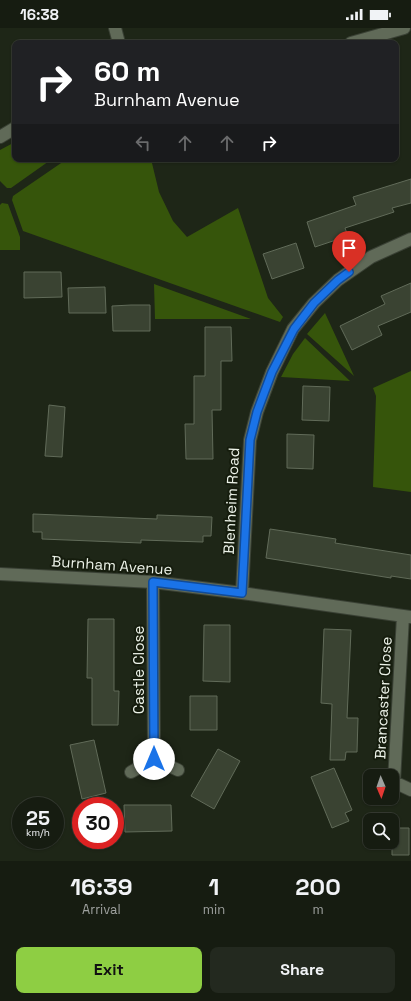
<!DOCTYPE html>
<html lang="en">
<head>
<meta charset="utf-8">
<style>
  :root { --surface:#161c11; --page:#23291f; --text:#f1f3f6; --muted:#9ea19f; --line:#353a31; --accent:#8ece43 }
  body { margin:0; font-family:"Space Grotesk",sans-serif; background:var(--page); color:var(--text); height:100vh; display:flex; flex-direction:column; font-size:15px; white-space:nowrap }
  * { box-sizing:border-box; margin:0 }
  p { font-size:13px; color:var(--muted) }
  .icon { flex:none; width:22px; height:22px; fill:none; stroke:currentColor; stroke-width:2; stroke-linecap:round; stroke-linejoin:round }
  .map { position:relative; height:833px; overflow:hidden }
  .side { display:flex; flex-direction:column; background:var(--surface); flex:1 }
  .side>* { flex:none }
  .banner { position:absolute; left:12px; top:12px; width:387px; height:122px; border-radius:8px; box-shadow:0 1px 3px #0004,0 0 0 1px var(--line); background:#202124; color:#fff; overflow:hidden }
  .needle { width:26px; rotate:178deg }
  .controls { position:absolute; left:363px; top:741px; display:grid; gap:8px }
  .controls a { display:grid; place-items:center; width:36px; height:36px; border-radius:8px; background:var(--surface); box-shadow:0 1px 3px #0004,0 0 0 1px var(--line); font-size:20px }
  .speed { position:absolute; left:12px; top:769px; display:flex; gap:8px; font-size:20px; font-weight:700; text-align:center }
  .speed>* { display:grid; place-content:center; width:52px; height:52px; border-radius:50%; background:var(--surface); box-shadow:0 1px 3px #0004,0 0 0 1px var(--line); line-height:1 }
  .speed small { font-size:10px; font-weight:400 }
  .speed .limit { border:6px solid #d22; background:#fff; color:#111 }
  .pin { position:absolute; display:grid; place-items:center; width:34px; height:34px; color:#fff; margin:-41px -17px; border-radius:50% 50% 50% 0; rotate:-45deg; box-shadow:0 0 4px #0007 }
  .pin .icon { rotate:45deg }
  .me { position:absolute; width:44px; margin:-22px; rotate:0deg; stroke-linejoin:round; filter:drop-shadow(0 0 3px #0008) }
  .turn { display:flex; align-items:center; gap:14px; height:84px; padding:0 16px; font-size:18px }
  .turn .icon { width:52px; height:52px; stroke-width:2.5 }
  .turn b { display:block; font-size:28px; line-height:34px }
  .lanes { display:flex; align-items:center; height:38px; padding:0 16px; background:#0003; justify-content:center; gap:20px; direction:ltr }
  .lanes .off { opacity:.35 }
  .eta { display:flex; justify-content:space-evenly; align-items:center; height:68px; text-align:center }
  .eta b { font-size:24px; font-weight:800; line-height:28px }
  .cta { display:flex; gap:8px; margin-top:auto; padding:8px 16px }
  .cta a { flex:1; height:46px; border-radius:8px; background:var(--accent); color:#111; font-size:16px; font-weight:800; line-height:46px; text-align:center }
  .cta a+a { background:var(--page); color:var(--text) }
  .status { display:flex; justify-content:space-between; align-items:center; height:28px; padding:0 20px; background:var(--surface); direction:ltr }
  .status svg { height:11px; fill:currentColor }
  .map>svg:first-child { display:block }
  .green { fill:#36550b }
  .building { fill:#3a4332; stroke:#616b59 }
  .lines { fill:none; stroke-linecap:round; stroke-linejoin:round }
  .minor-casing { stroke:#3a4135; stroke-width:14 }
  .minor { stroke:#606a58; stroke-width:12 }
  .route-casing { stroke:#114b97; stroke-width:10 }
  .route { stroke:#1a73e8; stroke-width:7 }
  .labels { text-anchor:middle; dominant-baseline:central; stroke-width:4; stroke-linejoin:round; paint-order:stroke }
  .street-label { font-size:15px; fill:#ecf2e8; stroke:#151c0d }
</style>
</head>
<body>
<div class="status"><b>16:38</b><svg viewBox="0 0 49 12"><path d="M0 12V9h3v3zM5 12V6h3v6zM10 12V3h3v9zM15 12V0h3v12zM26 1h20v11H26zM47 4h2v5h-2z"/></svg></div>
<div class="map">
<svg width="411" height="833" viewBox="0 0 411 833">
  <rect width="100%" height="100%" fill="#1e2617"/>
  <path class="green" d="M 15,114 L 15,131 L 52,131 L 11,160 L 7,160 L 0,153 L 0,122 Z
    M 67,131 L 151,131 L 159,164 L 173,193 L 187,209 L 238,180 L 268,270 L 283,289 L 280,294 L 23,203 L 12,172 L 13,168 Z
    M 2,175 L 8,176 L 20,209 L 20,222 L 0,222 L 0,177 Z
    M 154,256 L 251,291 L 155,291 Z
    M 325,285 L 354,348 L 307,306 Z
    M 305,310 L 350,353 L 281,349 L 293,326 Z
    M 411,343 L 411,464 L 373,459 L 376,368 L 373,360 Z"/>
  <path class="building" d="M 411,151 L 411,175 L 392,180 L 394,184 L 345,200 L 348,208 L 315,219 L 307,194 L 356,177 L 353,169 Z
    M 296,215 L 304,240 L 272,251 L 263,226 Z
    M 24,244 L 61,244 L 62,269 L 24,270 Z
    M 411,255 L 411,284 L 378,298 L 382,307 L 352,322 L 340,298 L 385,276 L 381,268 Z
    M 105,259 L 106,285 L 69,285 L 68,260 Z
    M 131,277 L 150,277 L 150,303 L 113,303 L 112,278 Z
    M 205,299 L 231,299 L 232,333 L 221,333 L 221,382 L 212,382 L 213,431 L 186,431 L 185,396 L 194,396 L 194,348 L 205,348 Z
    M 303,358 L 330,359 L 329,393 L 302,392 Z
    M 49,377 L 65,379 L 62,429 L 45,428 Z
    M 287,406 L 314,407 L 313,441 L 287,440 Z
    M 33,486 L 157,491 L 157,487 L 212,489 L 211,508 L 203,508 L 203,514 L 141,512 L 141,515 L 42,511 L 42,504 L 33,504 Z
    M 270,501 L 336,511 L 335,515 L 411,527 L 411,551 L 391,548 L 391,550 L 266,530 Z
    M 88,591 L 114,591 L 114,663 L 119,663 L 118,697 L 92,697 L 92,650 L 87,650 Z
    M 204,597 L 230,597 L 230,654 L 203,653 Z
    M 324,601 L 351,602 L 347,690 L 358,690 L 357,724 L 346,724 L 345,732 L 330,732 L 332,676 L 321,675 Z
    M 190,668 L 217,668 L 217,702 L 190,702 Z
    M 94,712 L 106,765 L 82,771 L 70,717 Z
    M 218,721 L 240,733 L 214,781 L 191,768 Z
    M 334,740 L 352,782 L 345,785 L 349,793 L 332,800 L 311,749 Z
    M 124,777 L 171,777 L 172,803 L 125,804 Z
    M 392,800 L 409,800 L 409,827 L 392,827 Z"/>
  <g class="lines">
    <g class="minor-casing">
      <path id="minor" d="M 115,0 L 119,15
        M 351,15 L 404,0
        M 0,109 L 15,100
        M 0,546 L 153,554 L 242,565 L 411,589
        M 153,554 L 154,731
        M 242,565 L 250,412 L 257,384 L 272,344 L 293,301 L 314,275 L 338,252 L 371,229 L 411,211
        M 131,744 L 154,731 L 178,742
        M 394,754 L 403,588
        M 392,755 L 394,754 L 411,762"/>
    </g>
    <use href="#minor" class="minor"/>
  </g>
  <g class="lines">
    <g class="route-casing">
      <path id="route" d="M 154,731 L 153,554 L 242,565 L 250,412 L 257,384 L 272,344 L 294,301 L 314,275 L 338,252 L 349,244"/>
    </g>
    <use href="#route" class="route"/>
  </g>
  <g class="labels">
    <g class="street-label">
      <text transform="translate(231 473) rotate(-87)">Blenheim Road</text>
      <text transform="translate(112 537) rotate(4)">Burnham Avenue</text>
      <text transform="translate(138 642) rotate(-90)">Castle Close</text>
      <text transform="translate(383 670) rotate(-87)">Brancaster Close</text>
    </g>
  </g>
</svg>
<div class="controls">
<a><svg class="needle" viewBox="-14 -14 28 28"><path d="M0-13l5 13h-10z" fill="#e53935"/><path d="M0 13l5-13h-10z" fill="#9ea19f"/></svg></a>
<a><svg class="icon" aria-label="search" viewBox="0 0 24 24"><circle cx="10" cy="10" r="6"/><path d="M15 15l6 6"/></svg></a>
</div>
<div class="speed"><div>25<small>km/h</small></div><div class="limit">30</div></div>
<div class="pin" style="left:349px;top:244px;background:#d93025"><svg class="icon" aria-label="arrive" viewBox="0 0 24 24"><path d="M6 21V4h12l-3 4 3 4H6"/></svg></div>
<svg class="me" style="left:154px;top:731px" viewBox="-20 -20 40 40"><circle r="19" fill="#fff"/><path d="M0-13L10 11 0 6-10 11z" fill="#1a73e8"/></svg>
<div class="banner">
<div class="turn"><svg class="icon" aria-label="right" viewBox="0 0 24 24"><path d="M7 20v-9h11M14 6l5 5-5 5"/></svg><div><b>60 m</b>Burnham Avenue</div></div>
<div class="lanes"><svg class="icon off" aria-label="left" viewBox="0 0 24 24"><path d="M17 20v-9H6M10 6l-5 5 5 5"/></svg><svg class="icon off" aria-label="ahead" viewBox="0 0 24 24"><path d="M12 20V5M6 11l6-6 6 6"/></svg><svg class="icon off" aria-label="ahead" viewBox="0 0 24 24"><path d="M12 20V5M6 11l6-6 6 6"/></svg><svg class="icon" aria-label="right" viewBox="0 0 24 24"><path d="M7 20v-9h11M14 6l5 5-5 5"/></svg></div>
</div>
</div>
<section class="side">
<div class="eta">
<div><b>16:39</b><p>Arrival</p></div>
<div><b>1</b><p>min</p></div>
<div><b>200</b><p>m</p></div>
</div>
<div class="cta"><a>Exit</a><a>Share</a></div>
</section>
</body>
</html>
